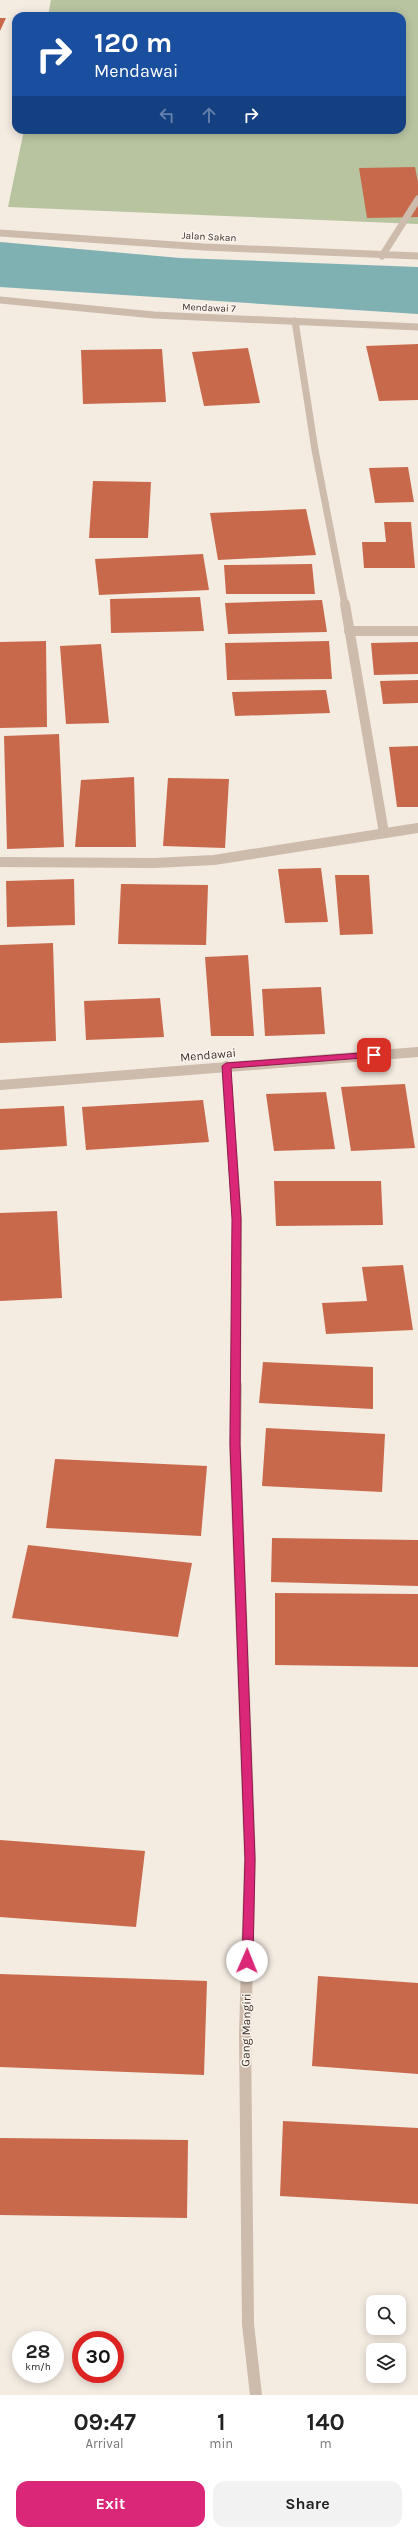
<!DOCTYPE html>
<html lang="en">
<head>
<meta charset="utf-8">
<style>
  :root { --surface:#fff; --page:#f2f2f2; --text:#222; --muted:#767676; --accent:#db2777 }
  body { margin:0; font-family:Karla,sans-serif; background:var(--page); color:var(--text); height:100vh; display:flex; flex-direction:column; font-size:15px; white-space:nowrap }
  * { box-sizing:border-box; margin:0 }
  p { font-size:13px; color:var(--muted) }
  .icon { flex:none; width:22px; height:22px; fill:none; stroke:currentColor; stroke-width:2; stroke-linecap:round; stroke-linejoin:round }
  .map { position:relative; height:2395px; overflow:hidden }
  .side { display:flex; flex-direction:column; background:var(--surface); flex:1 }
  .side>* { flex:none }
  .hud { position:absolute; left:12px; top:12px; width:394px; height:122px; border-radius:12px; box-shadow:0 2px 10px #0003; background:#1a4fa0; color:#fff; overflow:hidden }
  .fabs { position:absolute; left:366px; top:2295px; display:grid; gap:8px }
  .fabs a { display:grid; place-items:center; width:40px; height:40px; border-radius:8px; background:var(--surface); box-shadow:0 2px 10px #0003; font-size:20px }
  .speed { position:absolute; left:12px; top:2331px; display:flex; gap:8px; font-size:20px; font-weight:700; text-align:center }
  .speed>* { display:grid; place-content:center; width:52px; height:52px; border-radius:50%; background:var(--surface); box-shadow:0 2px 10px #0003; line-height:1 }
  .speed small { font-size:10px; font-weight:400 }
  .speed .limit { border:6px solid #d22; background:#fff; color:#111 }
  .pin { position:absolute; display:grid; place-items:center; width:34px; height:34px; color:#fff; margin:-17px; border-radius:8px; box-shadow:0 2px 6px #0006 }
  .me { position:absolute; width:44px; margin:-22px; rotate:1deg; stroke-linejoin:round; filter:drop-shadow(0 0 3px #0008) }
  .turn { display:flex; align-items:center; gap:14px; height:84px; padding:0 16px; font-size:18px }
  .turn .icon { width:52px; height:52px; stroke-width:2.5 }
  .turn b { display:block; font-size:28px; line-height:34px }
  .lanes { display:flex; align-items:center; height:38px; padding:0 16px; background:#0003; justify-content:center; gap:20px; direction:ltr }
  .lanes .off { opacity:.35 }
  .eta { display:flex; justify-content:space-evenly; align-items:center; height:68px; text-align:center }
  .eta b { font-size:24px; font-weight:700; line-height:28px }
  .action { display:flex; gap:8px; margin-top:auto; padding:8px 16px }
  .action a { flex:1; height:46px; border-radius:12px; background:var(--accent); color:#fff; font-size:16px; font-weight:700; line-height:46px; text-align:center }
  .action a+a { background:var(--page); color:var(--text) }
  .map>svg:first-child { display:block }
  .green { fill:#b8c4a0 }
  .water { fill:#7fb0b2 }
  .building { fill:#c8694b }
  .lines { fill:none; stroke-linecap:round; stroke-linejoin:round }
  .minor-far2 { stroke:#cdbbac; stroke-width:7 }
  .minor-far1 { stroke:#cdbbac; stroke-width:10 }
  .minor { stroke:#cdbbac; stroke-width:12 }
  .route { fill:#db2777; stroke:#8e194d }
  .labels { text-anchor:middle; dominant-baseline:central; stroke-width:3; stroke-linejoin:round; paint-order:stroke }
  .far-street-label { font-size:10px; fill:#3b302b; stroke:#fbf5ee }
  .street-label { font-size:12px; fill:#3b302b; stroke:#fbf5ee }
</style>
</head>
<body>
<div class="map">
<svg width="418" height="2395" viewBox="0 0 418 2395">
  <rect width="100%" height="100%" fill="#f4ebe1"/>
  <path class="green" d="M 51,0 L 418,0 L 418,224 L 8,207 L 24,130 L 402,130 L 402,16 L 48,16 Z"/>
  <path class="water" d="M 0,242 L 180,258 L 418,267 L 418,314 L 0,287 Z"/>
  <path class="building" d="M 0,18 L 6,18 L 0,31 Z
    M 415,167 L 418,182 L 418,217 L 367,218 L 359,168 Z
    M 418,344 L 418,400 L 379,401 L 366,346 Z
    M 248,348 L 260,403 L 204,406 L 192,352 Z
    M 162,349 L 166,402 L 83,404 L 81,350 Z
    M 408,467 L 414,502 L 375,503 L 369,468 Z
    M 93,481 L 151,482 L 148,538 L 89,538 Z
    M 306,509 L 316,555 L 218,560 L 210,513 Z
    M 384,522 L 411,522 L 415,568 L 364,568 L 362,542 L 386,542 Z
    M 203,554 L 209,590 L 99,595 L 95,559 Z
    M 312,564 L 315,594 L 226,594 L 224,565 Z
    M 200,597 L 204,631 L 111,633 L 110,599 Z
    M 322,600 L 327,632 L 228,634 L 225,603 Z
    M 46,641 L 47,727 L 0,728 L 0,642 Z
    M 329,641 L 332,679 L 227,680 L 225,643 Z
    M 418,642 L 418,674 L 374,675 L 371,643 Z
    M 101,644 L 109,723 L 66,724 L 60,646 Z
    M 418,680 L 418,703 L 383,704 L 380,681 Z
    M 326,690 L 330,713 L 235,716 L 232,692 Z
    M 59,734 L 64,847 L 7,849 L 4,736 Z
    M 418,746 L 418,807 L 397,807 L 389,747 Z
    M 134,777 L 136,847 L 75,847 L 81,780 Z
    M 168,778 L 229,779 L 225,848 L 163,846 Z
    M 321,868 L 328,922 L 285,923 L 278,869 Z
    M 335,875 L 369,875 L 373,934 L 340,935 Z
    M 74,879 L 75,925 L 7,927 L 6,881 Z
    M 121,884 L 208,885 L 206,945 L 118,944 Z
    M 53,943 L 56,1041 L 0,1043 L 0,945 Z
    M 248,955 L 254,1036 L 211,1036 L 205,957 Z
    M 321,987 L 325,1034 L 265,1036 L 262,989 Z
    M 160,998 L 164,1037 L 86,1040 L 84,1001 Z
    M 405,1084 L 415,1148 L 351,1151 L 341,1087 Z
    M 326,1092 L 335,1149 L 274,1151 L 266,1094 Z
    M 203,1100 L 209,1142 L 86,1150 L 82,1107 Z
    M 64,1106 L 67,1146 L 0,1150 L 0,1109 Z
    M 274,1181 L 381,1181 L 383,1225 L 276,1226 Z
    M 57,1211 L 62,1298 L 0,1301 L 0,1213 Z
    M 403,1265 L 413,1330 L 326,1334 L 322,1303 L 367,1301 L 362,1267 Z
    M 263,1362 L 373,1367 L 373,1409 L 259,1403 Z
    M 266,1428 L 385,1434 L 382,1492 L 262,1486 Z
    M 55,1459 L 207,1466 L 201,1536 L 46,1528 Z
    M 272,1538 L 418,1540 L 418,1586 L 271,1582 Z
    M 28,1545 L 192,1563 L 178,1637 L 12,1618 Z
    M 275,1593 L 418,1594 L 418,1667 L 275,1665 Z
    M 0,1840 L 145,1851 L 136,1927 L 0,1917 Z
    M 0,1974 L 207,1981 L 204,2075 L 0,2067 Z
    M 318,1976 L 418,1983 L 418,2074 L 312,2066 Z
    M 283,2121 L 418,2128 L 418,2204 L 280,2196 Z
    M 0,2138 L 188,2140 L 187,2218 L 0,2215 Z"/>
  <g class="lines">
    <path class="minor-far2" d="M 0,233 L 204,247 L 418,256
      M 382,256 L 418,199
      M 0,300 L 154,315 L 418,327
      M 295,321 L 315,450 L 345,605"/>
    <path class="minor-far1" d="M 345,604 L 384,833
      M 349,631 L 418,631
      M 0,862 L 154,863 L 214,860 L 418,828
      M 226,1066 L 237,1219 L 236,1386
      M 0,1085 L 418,1052"/>
    <path class="minor" d="M 236,1385 L 235,1445 L 250,1859 L 245,2035 L 248,2324 L 256,2395"/>
  </g>
  <path class="route" d="M 374,1052 L 377,1053 L 377,1057 L 231,1068 L 241,1219 L 240,1444 L 255,1859 L 253,1961 L 247,1966 L 242,1961 L 245,1859 L 230,1444 L 232,1219 L 222,1066 L 226,1063 Z"/>
  <g class="labels">
    <g class="far-street-label">
      <text transform="translate(209 237) rotate(3)">Jalan Sakan</text>
      <text transform="translate(209 308) rotate(2)">Mendawai 7</text>
    </g>
    <g class="street-label">
      <text transform="translate(208 1055) rotate(-5)">Mendawai</text>
      <text transform="translate(246 2030) rotate(-89)">Gang Mangiri</text>
    </g>
  </g>
</svg>
<div class="fabs">
<a><svg class="icon" aria-label="search" viewBox="0 0 24 24"><circle cx="10" cy="10" r="6"/><path d="M15 15l6 6"/></svg></a>
<a><svg class="icon" aria-label="layers" viewBox="0 0 24 24"><path d="M12 4l9 5-9 5-9-5zM3 14l9 5 9-5"/></svg></a>
</div>
<div class="speed"><div>28<small>km/h</small></div><div class="limit">30</div></div>
<div class="pin" style="left:374px;top:1055px;background:#d93025"><svg class="icon" aria-label="arrive" viewBox="0 0 24 24"><path d="M6 21V4h12l-3 4 3 4H6"/></svg></div>
<svg class="me" style="left:247px;top:1961px" viewBox="-20 -20 40 40"><circle r="19" fill="#fff"/><path d="M0-13L10 11 0 6-10 11z" fill="#db2777"/></svg>
<div class="hud">
<div class="turn"><svg class="icon" aria-label="right" viewBox="0 0 24 24"><path d="M7 20v-9h11M14 6l5 5-5 5"/></svg><div><b>120 m</b>Mendawai</div></div>
<div class="lanes"><svg class="icon off" aria-label="left" viewBox="0 0 24 24"><path d="M17 20v-9H6M10 6l-5 5 5 5"/></svg><svg class="icon off" aria-label="ahead" viewBox="0 0 24 24"><path d="M12 20V5M6 11l6-6 6 6"/></svg><svg class="icon" aria-label="right" viewBox="0 0 24 24"><path d="M7 20v-9h11M14 6l5 5-5 5"/></svg></div>
</div>
</div>
<section class="side">
<div class="eta">
<div><b>09:47</b><p>Arrival</p></div>
<div><b>1</b><p>min</p></div>
<div><b>140</b><p>m</p></div>
</div>
<div class="action"><a>Exit</a><a>Share</a></div>
</section>
</body>
</html>
